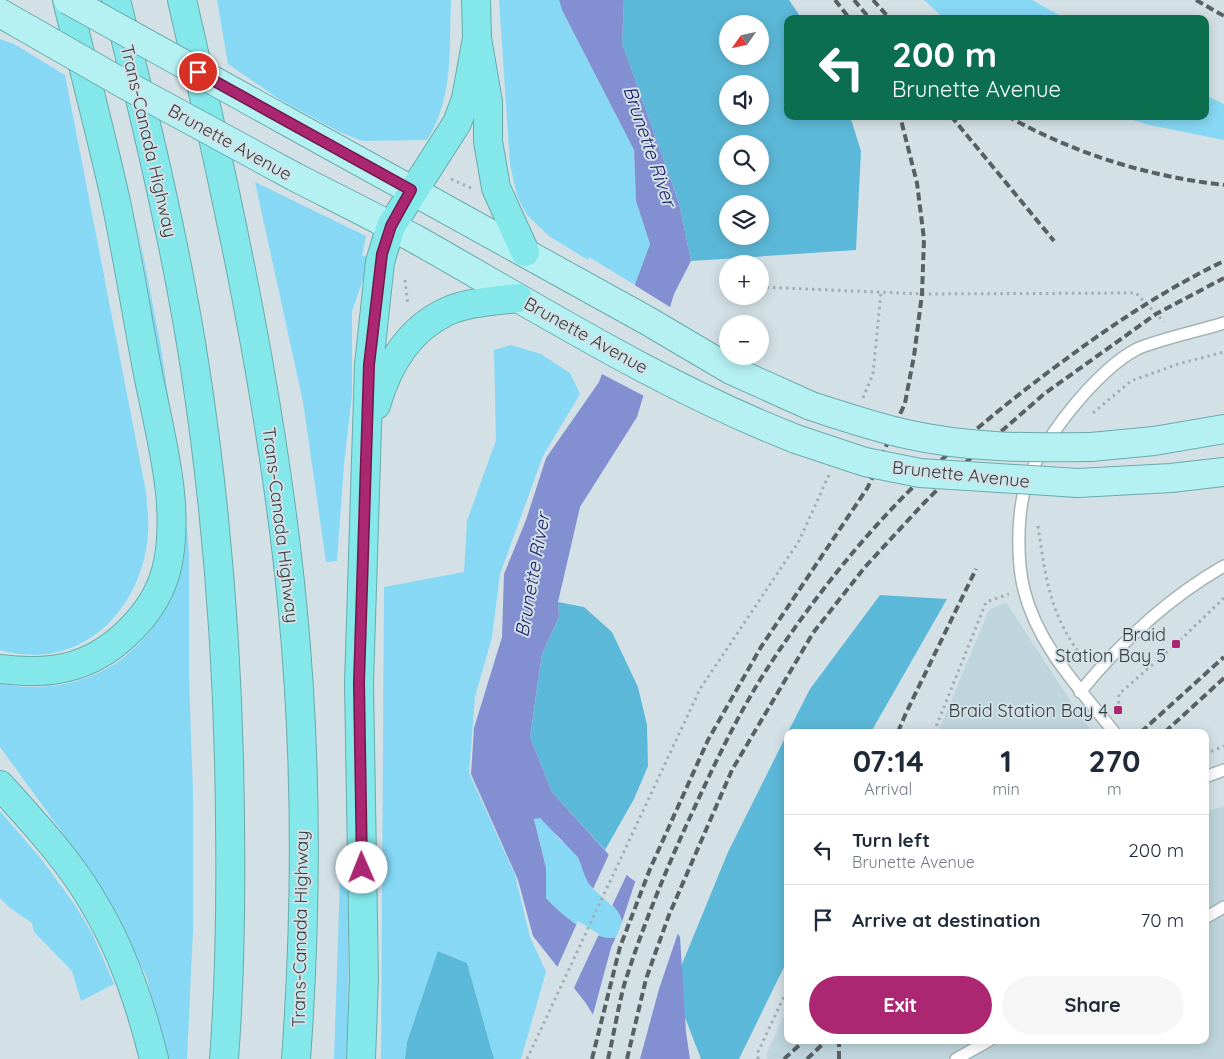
<!DOCTYPE html>
<html lang="en">
<head>
<meta charset="utf-8">
<style>
  :root { --surface:#fff; --page:#f6f6f7; --text:#1f2937; --muted:#747a83; --line:#e0e1e3; --accent:#ab2771 }
  body { margin:0; font-family:Quicksand,sans-serif; background:var(--page); color:var(--text); height:100vh; display:flex; flex-direction:column; font-size:19px; white-space:nowrap }
  * { box-sizing:border-box; margin:0 }
  p { font-size:16px; color:var(--muted) }
  .icon { flex:none; width:28px; height:28px; fill:none; stroke:currentColor; stroke-width:2; stroke-linecap:round; stroke-linejoin:round }
  .map { position:relative; flex:1; overflow:hidden }
  .side { position:absolute; left:784px; top:729px; width:425px; height:315px; display:flex; flex-direction:column; background:var(--surface); border-radius:10px; box-shadow:0 2px 12px #0003 }
  .side>* { flex:none }
  .top-card { position:absolute; left:784px; top:15px; width:425px; height:105px; border-radius:10px; box-shadow:0 2px 12px #0003; background:#0b6e4f; color:#fff; overflow:hidden }
  .needle { width:32px; rotate:236deg }
  .controls { position:absolute; left:719px; top:15px; display:grid; gap:10px }
  .controls a { display:grid; place-items:center; width:50px; height:50px; border-radius:50%; background:var(--surface); box-shadow:0 2px 12px #0003; font-size:25px }
  .pin { position:absolute; display:grid; place-items:center; width:42px; height:42px; color:#fff; margin:-21px; border:2px solid #fff; border-radius:50%; box-shadow:0 1px 5px #0007 }
  .me { position:absolute; width:55px; margin:-28px; rotate:359deg; stroke-linejoin:round; filter:drop-shadow(0 0 4px #0008) }
  .turn { display:flex; align-items:center; gap:18px; height:105px; padding:0 25px; font-size:22px }
  .turn .icon { width:65px; height:65px; stroke-width:2.5 }
  .turn b { display:block; font-size:35px; line-height:42px }
  .eta { display:flex; justify-content:space-evenly; align-items:center; height:85px; text-align:center }
  .eta b { font-size:30px; font-weight:700; line-height:35px }
  .cta { display:flex; gap:10px; margin-top:auto; padding:10px 25px }
  .cta a { flex:1; height:58px; border-radius:30px; background:var(--accent); color:#fff; font-size:20px; font-weight:700; line-height:58px; text-align:center }
  .cta a+a { background:var(--page); color:var(--text) }
  ul { padding:0; list-style:none }
  li { display:flex; align-items:center; gap:15px; height:70px; padding:0 25px; border-top:1px solid var(--line) }
  li div { flex:1 }
  li b { display:block; font-size:19px }
  li em { font-style:normal }
  .map>svg:first-child { display:block }
  .built { fill:#bfd5dd }
  .green { fill:#86d8f5 }
  .forest { fill:#5cb8d8; fill-rule:evenodd }
  .water { fill:#8290d1; fill-rule:evenodd }
  .pier { fill:#d3e1e7 }
  .lines { fill:none; stroke-linecap:round; stroke-linejoin:round }
  .service-casing { stroke:#a5b3b8; stroke-width:14 }
  .primary-casing { stroke:#69abad; stroke-width:30 }
  .motorway-casing { stroke:#69abad; stroke-width:30 }
  .path { stroke:#a3aeb3; stroke-width:3; stroke-dasharray:2.5 4; stroke-linecap:butt }
  .service { stroke:#fff; stroke-width:11 }
  .primary { stroke:#b5f1f2; stroke-width:28 }
  .motorway { stroke:#84e7e9; stroke-width:28 }
  .rail { stroke:#586063; stroke-width:4; stroke-dasharray:8 4; stroke-linecap:butt }
  .primary-bridge-casing { stroke:#69abad; stroke-width:30; stroke-linecap:butt }
  .primary-bridge { stroke:#b5f1f2; stroke-width:28 }
  .route-casing { stroke:#6f1949; stroke-width:12 }
  .route { stroke:#ab2771; stroke-width:9 }
  .poi-dot { fill:#ab2771; stroke:#d3e1e7; stroke-width:2 }
  .labels { text-anchor:middle; dominant-baseline:central; stroke-width:4; stroke-linejoin:round; paint-order:stroke }
  .street-label { font-size:18px; fill:#363c3e; stroke:#d3e1e7 }
  .poi-label { font-size:18px; fill:#363c3e; stroke:#d3e1e7; text-anchor:end }
  .water-label { font-size:19px; font-style:italic; fill:#1b1c67; stroke:#d3e1e7 }
</style>
</head>
<body>
<div class="map">
<svg width="1224" height="1059" viewBox="0 0 1224 1059">
  <rect width="100%" height="100%" fill="#d3e1e7"/>
  <path class="built" d="M 1006,602 L 1060,685 L 1092,732 L 938,732 L 989,610 Z
    M 1224,806 L 1224,1059 L 768,1059 L 766,1055 L 787,1009 L 788,1040 L 1205,1040 L 1205,812 Z"/>
  <path class="green" d="M 217,0 L 451,0 C 449,48 454,98 427,140 L 362,141 L 340,132 L 279,99 L 228,64 Z
    M 499,0 L 559,0 L 562,10 L 634,150 L 636,201 L 650,244 L 635,285 L 589,257 L 588,260 L 549,236 L 527,215 L 517,196 L 510,164 Z
    M 924,0 L 1032,0 L 1066,19 L 945,19 Z
    M 0,39 L 14,44 L 65,75 L 146,492 C 147,506 149,521 148,534 C 142,611 80,673 0,650 Z
    M 1205,95 L 1224,104 L 1224,140 L 1149,125 L 1121,116 L 1205,116 Z
    M 255,182 L 366,236 L 362,256 L 371,257 L 352,311 L 352,395 L 344,464 L 337,561 L 326,562 L 303,402 Z
    M 137,222 L 161,348 L 185,507 L 189,552 L 189,680 L 193,793 L 193,930 L 187,1059 L 168,1059 L 147,978 L 117,914 L 91,872 L 0,747 L 0,684 C 74,697 138,667 170,598 C 175,587 181,574 183,562 C 190,519 177,471 170,428 C 159,359 148,291 137,222 Z
    M 511,345 L 541,354 L 570,373 L 580,394 L 543,456 L 500,574 L 492,637 L 475,697 L 469,773 L 515,875 L 530,937 L 546,972 L 521,1059 L 494,1059 L 467,963 L 439,951 L 407,1042 L 405,1059 L 381,1059 L 384,587 L 464,572 L 467,521 L 496,440 L 494,350 Z
    M 0,811 L 42,860 L 75,905 L 93,935 L 114,984 L 81,1001 L 72,971 L 34,932 L 32,923 L 10,908 L 0,898 Z
    M 534,818 L 540,818 L 548,823 L 557,837 L 576,854 L 590,885 L 613,903 L 619,913 L 623,928 L 619,937 C 596,944 560,914 546,898 L 546,868 Z
    M 340,878 L 349,879 L 348,1059 L 334,1059 Z"/>
  <path class="forest" d="M 624,0 L 789,0 L 802,19 L 788,19 L 788,116 L 850,116 L 861,151 L 856,250 L 691,261 L 679,203 L 622,43 ZM 728,24 L 760,24 L 760,56 L 728,56 ZM 728,84 L 760,84 L 760,116 L 728,116 ZM 728,144 L 760,144 L 760,176 L 728,176 ZM 728,204 L 760,204 L 760,236 L 728,236 Z
    M 880,595 L 947,599 L 871,732 L 788,732 L 810,689 Z
    M 558,602 L 584,607 L 612,632 L 638,687 L 647,725 L 648,766 L 634,799 L 605,850 L 552,792 L 530,737 L 542,654 L 559,617 Z
    M 787,734 L 787,961 L 739,1059 L 701,1059 L 673,986 L 728,852 Z
    M 438,951 L 467,963 L 494,1059 L 405,1059 L 407,1042 Z"/>
  <path class="water" d="M 559,0 L 624,0 L 622,43 L 679,203 L 691,261 L 674,294 L 637,417 L 580,507 L 558,602 L 559,617 L 542,654 L 530,737 L 552,792 L 629,877 L 654,895 L 680,937 L 686,1032 L 690,1059 L 621,1059 L 585,1002 L 533,936 L 518,880 L 471,774 L 474,728 L 502,637 L 504,574 L 526,520 L 546,458 L 599,382 L 650,244 L 636,201 L 634,150 L 562,10 ZM 540,818 C 542,820 575,854 577,856 C 582,865 584,878 590,885 C 604,900 631,911 619,937 C 596,944 560,914 546,898 L 546,868 L 534,819 Z"/>
  <path class="pier" d="M 633,284 L 673,309 L 646,397 L 600,373 Z
    M 610,852 L 628,872 L 612,906 L 593,889 Z
    M 636,879 L 656,893 L 679,930 L 659,989 L 640,1059 L 618,1059 L 592,1018 L 611,948 L 620,928 Z
    M 578,921 L 599,934 L 573,990 L 556,970 Z"/>
  <g class="lines">
    <g class="service-casing">
      <path id="service" d="M 1080,692 C 1121,642 1168,598 1224,566
        M 1114,732 C 1080,689 1038,646 1024,590 C 1017,563 1017,516 1025,488 C 1037,445 1097,369 1137,349 C 1160,339 1199,331 1224,323
        M 1205,777 L 1224,770
        M 1205,918 L 1224,907
        M 956,1059 L 990,1040"/>
    </g>
    <g class="primary-casing">
      <path id="primary" d="M 0,13 L 21,25
        M 281,118 L 648,321 L 731,370 L 811,406
        M 295,177 C 336,198 377,218 417,240 C 541,310 663,387 796,439
        M 1091,447 L 1154,441 L 1224,429
        M 1078,483 L 1171,478 L 1224,472"/>
    </g>
    <g class="motorway-casing">
      <path id="motorway" d="M 116,0 C 146,122 176,244 195,368 C 218,518 229,670 230,823 C 231,901 230,980 224,1059
        M 182,0 C 228,199 272,399 292,602 C 307,754 307,908 296,1059
        M 476,0 L 477,38 L 488,102 L 488,141 L 496,188 L 525,252
        M 376,405 C 387,367 408,330 446,312 C 467,302 494,301 518,298
        M 0,669 C 25,672 50,673 75,665 C 116,652 155,612 166,571 C 182,510 160,435 148,374 C 137,317 128,259 116,202 C 101,134 83,67 67,0
        M 0,785 C 34,823 71,862 96,907 C 124,954 141,1006 154,1059
        M 361,1059 L 364,979 L 359,683 L 369,365 L 380,262 L 391,226 L 457,123 L 466,99 L 477,38"/>
    </g>
    <path class="path" d="M 451,179 L 471,188
      M 405,280 L 408,306
      M 760,287 L 922,294 L 1136,293 L 1164,322
      M 863,398 L 873,374 L 881,292
      M 1093,413 L 1131,381 L 1178,364 L 1224,352
      M 1038,526 C 1046,581 1050,616 1085,661
      M 1118,710 L 1119,694 L 1176,644 L 1224,598
      M 934,732 L 986,602 L 1009,594
      M 1205,754 L 1224,746
      M 527,1059 L 700,689 L 799,541 L 829,475
      M 758,1059 L 758,1052 L 788,988"/>
    <use href="#service" class="service"/>
    <use href="#primary" class="primary"/>
    <use href="#motorway" class="motorway"/>
    <path class="rail" d="M 835,0 L 850,19
      M 854,0 L 870,19
      M 873,0 L 890,19
      M 1196,0 L 1224,16
      M 951,116 L 1054,241
      M 1007,116 C 1076,154 1146,176 1224,185
      M 898,732 L 906,713 L 976,569
      M 1141,732 L 1224,657
      M 1165,732 L 1224,678
      M 592,1059 L 620,947 L 650,869 L 708,740 L 761,647 L 868,487 L 905,403 L 914,356 L 922,294 L 924,239 L 917,183 L 900,116
      M 608,1059 C 614,1034 618,1007 625,982 C 642,929 663,877 686,826 C 710,774 734,721 765,672 C 799,619 843,561 886,515 C 935,462 990,416 1047,373 C 1106,329 1158,293 1224,261
      M 627,1059 L 646,979 L 669,915 L 732,770 L 813,633 L 865,567 L 923,504 L 957,470 L 1044,394 L 1156,314 L 1224,278
      M 784,1059 L 805,1040
      M 807,1059 L 827,1040
      M 839,1059 L 839,1040"/>
    <g class="primary-bridge-casing">
      <path id="primary-bridge" d="M 68,0 L 281,118
        M 21,25 L 124,84 L 295,177
        M 811,406 C 842,416 874,427 906,434 C 967,448 1029,448 1091,447
        M 796,439 L 865,462 L 920,473 L 1078,483"/>
    </g>
    <use href="#primary-bridge" class="primary-bridge"/>
  </g>
  <g class="lines">
    <g class="route-casing">
      <path id="route" d="M 198,72 L 411,190 L 391,226 L 382,254 L 369,365 L 359,683 L 362,868"/>
    </g>
    <use href="#route" class="route"/>
  </g>
  <g class="poi-dot">
    <rect x="1171" y="639" width="10" height="10" rx="2.5"/>
    <rect x="1113" y="705" width="10" height="10" rx="2.5"/>
  </g>
  <g class="labels">
    <g class="street-label">
      <text transform="translate(149 141) rotate(77)">Trans-Canada Highway</text>
      <text transform="translate(230 142) rotate(29)">Brunette Avenue</text>
      <text transform="translate(586 335) rotate(29)">Brunette Avenue</text>
      <text transform="translate(961 474) rotate(6)">Brunette Avenue</text>
      <text transform="translate(281 525) rotate(83)">Trans-Canada Highway</text>
      <text transform="translate(300 929) rotate(-89)">Trans-Canada Highway</text>
    </g>
    <g class="poi-label">
      <text x="1166" y="634">Braid<tspan x="1166" dy="21">Station Bay 5</tspan></text>
      <text x="1108" y="710">Braid Station Bay 4</text>
    </g>
    <g class="water-label">
      <text transform="translate(650 146) rotate(71)">Brunette River</text>
      <text transform="translate(532 575) rotate(-80)">Brunette River</text>
    </g>
  </g>
</svg>
<div class="controls">
<a><svg class="needle" viewBox="-14 -14 28 28"><path d="M0-13l5 13h-10z" fill="#e53935"/><path d="M0 13l5-13h-10z" fill="#747a83"/></svg></a>
<a><svg class="icon" aria-label="sound" viewBox="0 0 24 24"><path d="M4 9h4l5-4v14l-5-4H4zM17 9q2 3 0 6"/></svg></a>
<a><svg class="icon" aria-label="search" viewBox="0 0 24 24"><circle cx="10" cy="10" r="6"/><path d="M15 15l6 6"/></svg></a>
<a><svg class="icon" aria-label="layers" viewBox="0 0 24 24"><path d="M12 4l9 5-9 5-9-5zM3 14l9 5 9-5"/></svg></a>
<a>+</a>
<a>−</a>
</div>
<div class="pin" style="left:198px;top:72px;background:#d93025"><svg class="icon" aria-label="arrive" viewBox="0 0 24 24"><path d="M6 21V4h12l-3 4 3 4H6"/></svg></div>
<svg class="me" style="left:362px;top:868px" viewBox="-20 -20 40 40"><circle r="19" fill="#fff"/><path d="M0-13L10 11 0 6-10 11z" fill="#ab2771"/></svg>
<div class="top-card">
<div class="turn"><svg class="icon" aria-label="left" viewBox="0 0 24 24"><path d="M17 20v-9H6M10 6l-5 5 5 5"/></svg><div><b>200 m</b>Brunette Avenue</div></div>
</div>
<section class="side">
<div class="eta">
<div><b>07:14</b><p>Arrival</p></div>
<div><b>1</b><p>min</p></div>
<div><b>270</b><p>m</p></div>
</div>
<ul>
<li><svg class="icon" aria-label="left" viewBox="0 0 24 24"><path d="M17 20v-9H6M10 6l-5 5 5 5"/></svg><div><b>Turn left</b><p>Brunette Avenue</p></div><em>200 m</em></li>
<li><svg class="icon" aria-label="arrive" viewBox="0 0 24 24"><path d="M6 21V4h12l-3 4 3 4H6"/></svg><div><b>Arrive at destination</b></div><em>70 m</em></li>
</ul>
<div class="cta"><a>Exit</a><a>Share</a></div>
</section>
</div>
</body>
</html>
